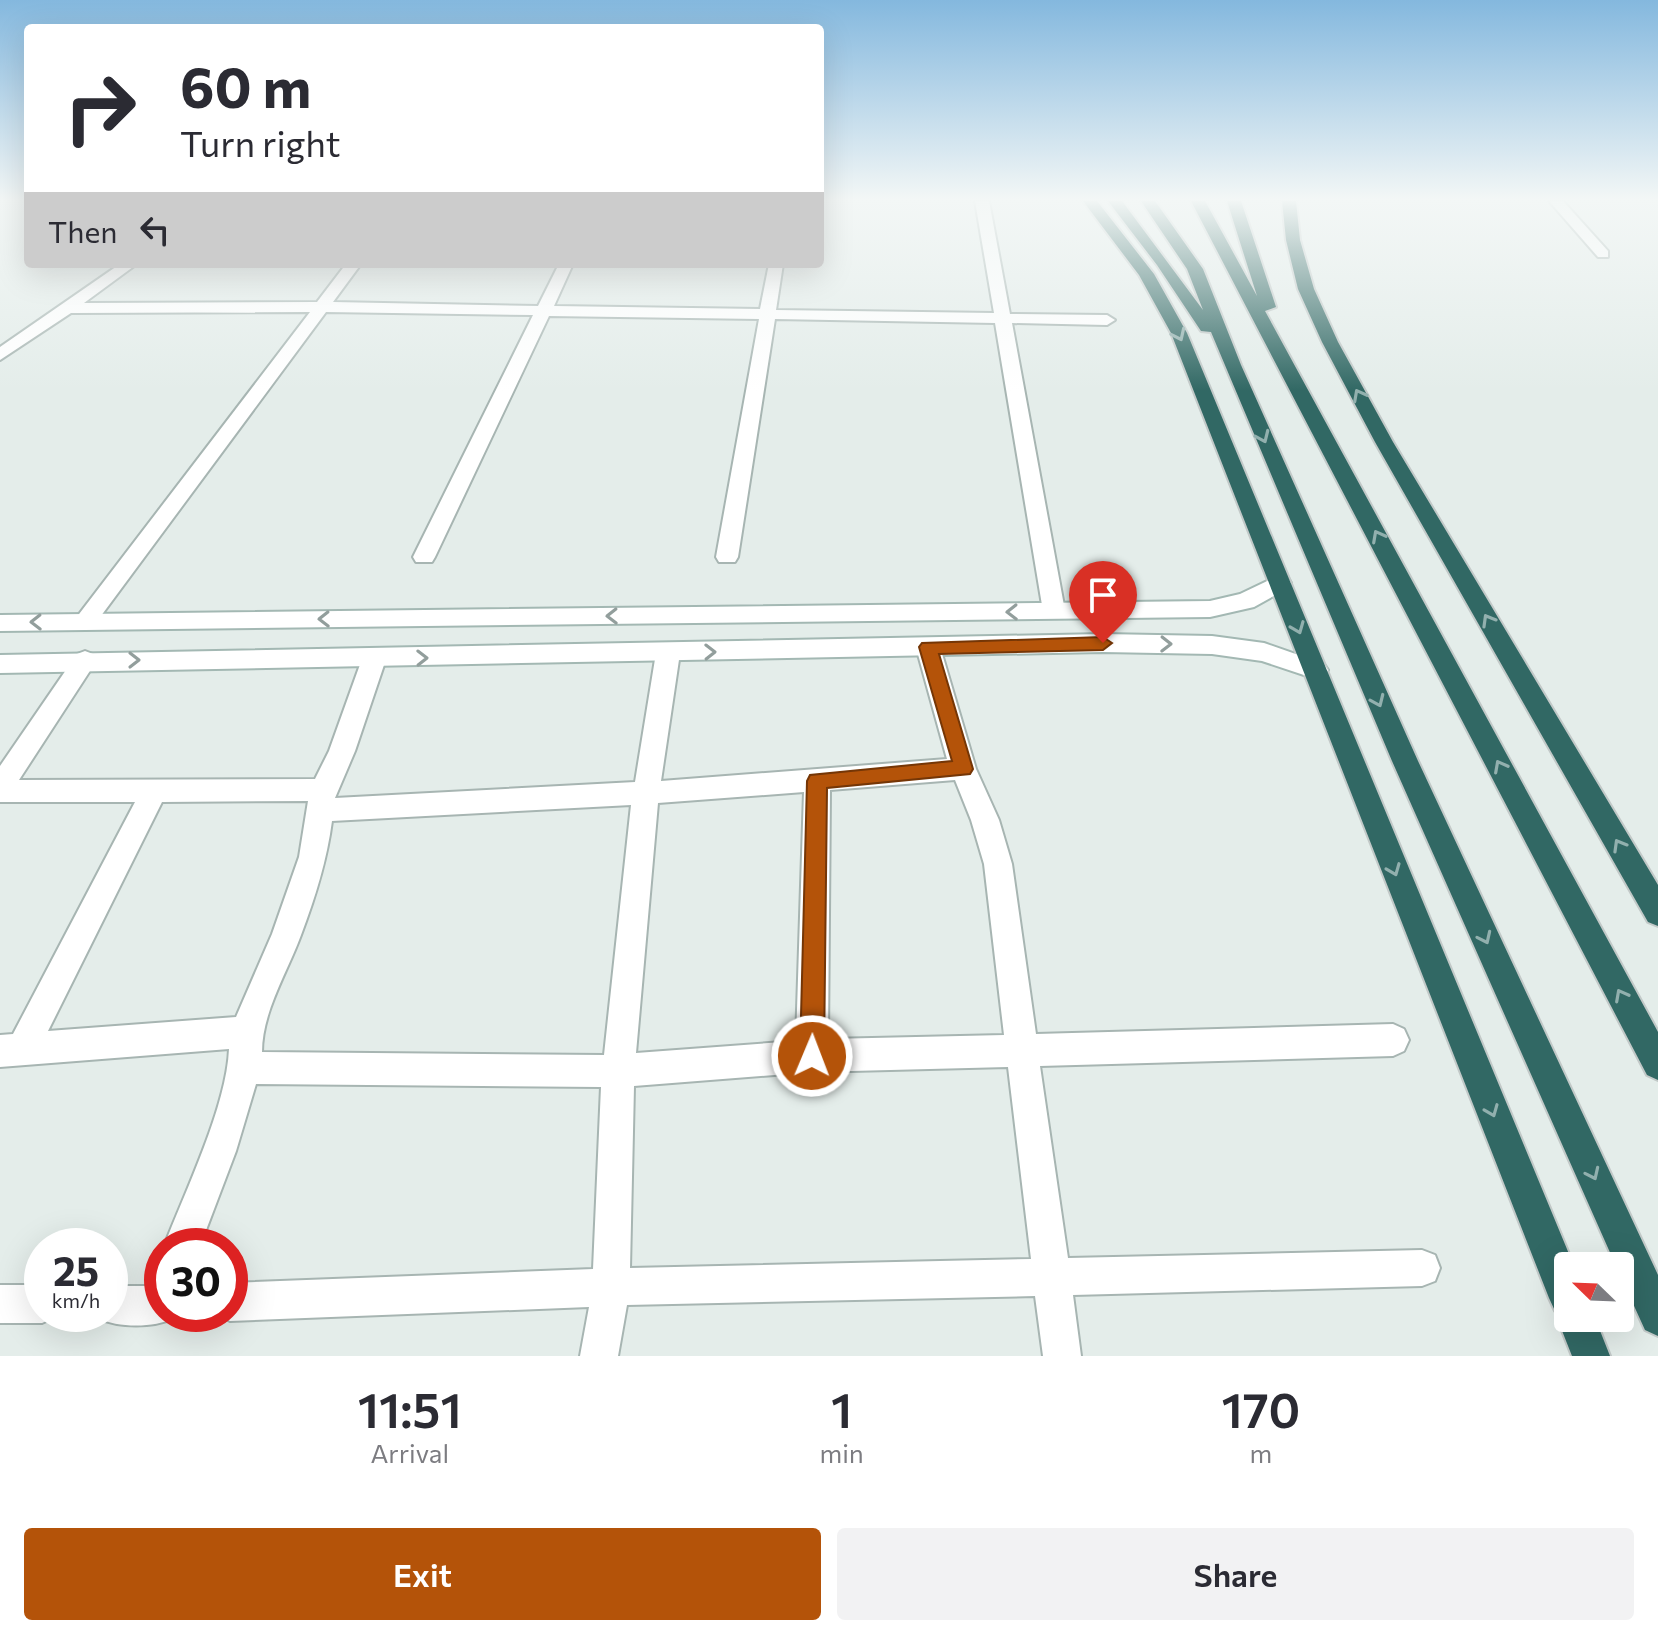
<!DOCTYPE html>
<html lang="en">
<head>
<meta charset="utf-8">
<style>
  :root { --surface:#fff; --page:#f2f2f3; --text:#2b2b33; --muted:#7c7c81; --accent:#b45309 }
  body { margin:0; font-family:Commissioner,sans-serif; background:var(--page); color:var(--text); height:100vh; display:flex; flex-direction:column; font-size:30px; white-space:nowrap }
  * { box-sizing:border-box; margin:0 }
  p { font-size:26px; color:var(--muted) }
  .icon { flex:none; width:44px; height:44px; fill:none; stroke:currentColor; stroke-width:2; stroke-linecap:round; stroke-linejoin:round }
  .map { position:relative; height:1356px; overflow:hidden }
  .panel { display:flex; flex-direction:column; background:var(--surface); flex:1 }
  .panel>* { flex:none }
  .top-card { position:absolute; left:24px; top:24px; width:800px; height:244px; border-radius:8px; box-shadow:0 8px 32px #0002; background:#fff; color:var(--text); overflow:hidden }
  .needle { width:52px; rotate:293deg }
  .buttons { position:absolute; left:1554px; top:1252px; display:grid; gap:16px }
  .buttons a { display:grid; place-items:center; width:80px; height:80px; border-radius:8px; background:var(--surface); box-shadow:0 8px 32px #0002; font-size:40px }
  .speed { position:absolute; left:24px; top:1228px; display:flex; gap:16px; font-size:40px; font-weight:700; text-align:center }
  .speed>* { display:grid; place-content:center; width:104px; height:104px; border-radius:50%; background:var(--surface); box-shadow:0 8px 32px #0002; line-height:1 }
  .speed small { font-size:20px; font-weight:400 }
  .speed .limit { border:12px solid #d22; background:#fff; color:#111 }
  .pin { position:absolute; display:grid; place-items:center; width:68px; height:68px; color:#fff; margin:-82px -34px; border-radius:50% 50% 50% 0; rotate:-45deg; box-shadow:0 0 8px #0007 }
  .pin .icon { rotate:45deg }
  .me { position:absolute; width:88px; margin:-44px; rotate:1deg; stroke-linejoin:round; filter:drop-shadow(0 0 6px #0008) }
  .turn { display:flex; align-items:center; gap:28px; height:168px; padding:0 24px; font-size:36px }
  .turn .icon { width:104px; height:104px; stroke-width:2.5 }
  .turn b { display:block; font-size:56px; line-height:68px }
  .then { display:flex; align-items:center; height:76px; padding:0 24px; background:#0003; gap:16px; font-size:30px }
  .eta { display:flex; justify-content:space-evenly; align-items:center; height:136px; text-align:center }
  .eta b { font-size:48px; font-weight:600; line-height:56px }
  .primary-button { display:flex; gap:16px; margin-top:auto; padding:16px 24px }
  .primary-button a { flex:1; height:92px; border-radius:8px; background:var(--accent); color:#fff; font-size:32px; font-weight:600; line-height:92px; text-align:center }
  .primary-button a+a { background:var(--page); color:var(--text) }
  .map>svg:first-child { display:block }
  .lines { fill:none; stroke-linecap:round; stroke-linejoin:round }
  .street-casing { stroke:#a7b5b2; stroke-width:4 }
  .secondary-casing { stroke:#a3b8b3; stroke-width:4 }
  .highway-casing { stroke:#c2c9c8; stroke-width:4 }
  .street { fill:#fff; fill-rule:evenodd }
  .secondary { fill:#fff; fill-rule:evenodd }
  .highway { fill:#316864; fill-rule:evenodd }
  .oneway { stroke:#92b0ae }
  .oneway2 { stroke:#929e9c }
  .route { fill:#b45309; stroke:#753606; stroke-width:2 }
</style>
</head>
<body>
<div class="map">
<svg width="1658" height="1356" viewBox="0 0 1658 1356">
  <rect width="100%" height="100%" fill="#e4edea"/>
  <g class="lines">
    <g class="street-casing">
      <path id="street" d="M 975,201 L 989,201 L 1010,314 L 1107,315 L 1115,320 L 1107,325 L 1012,323 L 1065,611 L 1062,617 L 1046,617 L 1043,611 L 995,323 L 775,319 L 738,557 L 735,562 L 719,562 L 716,557 L 759,319 L 549,316 L 435,557 L 432,562 L 416,562 L 413,557 L 533,315 L 326,312 L 92,628 L 84,630 L 76,628 L 73,622 L 310,312 L 71,313 L 0,360 L 0,347 L 120,264 L 137,264 L 84,303 L 317,302 L 346,264 L 361,264 L 333,302 L 538,306 L 559,264 L 573,264 L 554,306 L 760,309 L 769,264 L 783,264 L 776,310 L 994,313 Z
        M 1549,201 L 1563,201 L 1608,251 L 1608,257 L 1598,257 Z
        M 928,638 L 936,641 L 940,647 L 976,769 L 999,820 L 1012,864 L 1036,1034 L 1393,1024 L 1404,1029 L 1409,1040 L 1404,1051 L 1393,1056 L 1040,1066 L 1068,1258 L 1422,1250 L 1435,1255 L 1440,1268 L 1435,1281 L 1422,1286 L 1073,1295 L 1081,1356 L 1043,1356 L 1035,1296 L 627,1305 L 618,1356 L 580,1356 L 589,1307 L 230,1321 L 216,1314 L 230,1314 L 230,1283 L 593,1269 L 601,1087 L 256,1084 L 236,1151 L 200,1246 L 164,1246 C 185,1192 227,1105 229,1049 L 0,1067 L 0,1035 L 13,1034 L 135,802 L 0,802 L 0,766 L 77,654 L 85,651 L 93,654 L 97,660 L 19,780 L 315,779 L 329,751 L 362,659 L 366,653 L 374,650 L 382,653 L 386,659 L 355,751 L 335,798 L 635,782 L 656,653 L 660,647 L 668,644 L 676,647 L 680,653 L 661,781 L 947,759 L 916,647 L 920,641 ZM 955,780 L 971,820 L 984,864 L 1004,1035 L 828,1039 L 830,790 ZM 804,792 L 796,1041 L 636,1053 L 658,803 ZM 308,801 L 299,857 L 272,934 L 236,1017 L 48,1031 L 162,802 ZM 631,805 L 604,1055 L 262,1052 C 262,1012 287,973 301,935 C 315,898 327,860 332,821 ZM 1008,1067 L 1031,1259 L 630,1268 L 634,1086 L 812,1072 Z
        M 0,1285 L 42,1285 L 42,1314 L 57,1314 L 55,1317 L 42,1323 L 0,1323 Z
        M 110,1286 L 162,1286 L 162,1314 L 177,1314 L 175,1318 C 153,1328 119,1328 97,1318 L 95,1314 L 110,1314 Z"/>
    </g>
    <g class="secondary-casing">
      <path id="secondary" d="M 1280,575 L 1288,578 L 1291,583 L 1288,588 L 1254,607 L 1210,617 L 0,631 L 0,615 L 1210,601 L 1240,594 Z
        M 1103,634 L 1212,636 L 1264,643 L 1324,664 L 1328,670 L 1324,676 L 1316,679 L 1262,661 L 1212,654 L 1103,652 L 0,673 L 0,655 Z"/>
    </g>
    <g class="highway-casing">
      <path id="highway" d="M 1083,201 L 1097,201 L 1154,274 L 1187,333 L 1574,1266 L 1568,1266 L 1568,1318 L 1595,1318 L 1610,1356 L 1572,1356 L 1557,1318 L 1559,1313 L 1555,1311 L 1549,1298 L 1171,333 L 1139,275 Z
        M 1108,201 L 1122,201 L 1203,310 L 1187,269 L 1141,201 L 1155,201 L 1203,269 L 1241,365 L 1418,761 L 1658,1275 L 1658,1336 L 1645,1330 L 1620,1275 L 1620,1266 L 1616,1266 L 1392,761 L 1211,332 L 1201,331 L 1157,265 Z
        M 1191,201 L 1205,201 L 1257,296 L 1227,201 L 1241,201 L 1276,307 L 1265,311 L 1658,1032 L 1658,1080 L 1647,1075 Z
        M 1282,201 L 1296,201 L 1300,240 L 1314,289 L 1338,342 L 1393,442 L 1658,885 L 1658,926 L 1648,922 L 1375,442 L 1322,342 L 1298,289 L 1286,240 Z"/>
    </g>
    <use href="#street" class="street"/>
    <use href="#secondary" class="secondary"/>
    <use href="#highway" class="highway"/>
  </g>
  <defs><path id="oneway-chevron" d="M-2-3.5L2.5 0L-2 3.5" fill="none" stroke-width="1.6" stroke-linecap="round" stroke-linejoin="round" transform="scale(2)"/></defs>
  <g class="oneway">
    <use href="#oneway-chevron" transform="translate(1179 335) rotate(65)"/>
    <use href="#oneway-chevron" transform="translate(1359 395) rotate(-118)"/>
    <use href="#oneway-chevron" transform="translate(1263 437) rotate(66)"/>
    <use href="#oneway-chevron" transform="translate(1378 536) rotate(-118)"/>
    <use href="#oneway-chevron" transform="translate(1488 620) rotate(-120)"/>
    <use href="#oneway-chevron" transform="translate(1298 628) rotate(68)"/>
    <use href="#oneway-chevron" transform="translate(1378 701) rotate(66)"/>
    <use href="#oneway-chevron" transform="translate(1500 766) rotate(-118)"/>
    <use href="#oneway-chevron" transform="translate(1619 845) rotate(-120)"/>
    <use href="#oneway-chevron" transform="translate(1394 870) rotate(68)"/>
    <use href="#oneway-chevron" transform="translate(1485 938) rotate(65)"/>
    <use href="#oneway-chevron" transform="translate(1621 995) rotate(-118)"/>
    <use href="#oneway-chevron" transform="translate(1492 1111) rotate(68)"/>
    <use href="#oneway-chevron" transform="translate(1593 1174) rotate(65)"/>
  </g>
  <g class="oneway2">
    <use href="#oneway-chevron" transform="translate(1012 612) rotate(179)"/>
    <use href="#oneway-chevron" transform="translate(612 616) rotate(179)"/>
    <use href="#oneway-chevron" transform="translate(324 619) rotate(179)"/>
    <use href="#oneway-chevron" transform="translate(36 622) rotate(179)"/>
    <use href="#oneway-chevron" transform="translate(1166 644) rotate(1)"/>
    <use href="#oneway-chevron" transform="translate(710 652) rotate(-1)"/>
    <use href="#oneway-chevron" transform="translate(422 658) rotate(-1)"/>
    <use href="#oneway-chevron" transform="translate(134 660)"/>
  </g>
  <linearGradient id="sky" x2="0" y2="1"><stop stop-color="#84b8de"/><stop offset="0.51" stop-color="#f3f7f6"/><stop offset="1" stop-color="#f3f7f6" stop-opacity="0"/></linearGradient>
  <rect width="1658" height="391" fill="url(#sky)"/>
  <path class="route" d="M 1103,637 L 1112,643 L 1103,650 L 939,654 L 973,769 L 970,774 L 827,788 L 824,1056 L 821,1064 L 812,1068 L 803,1064 L 800,1056 L 807,781 L 810,775 L 952,761 L 919,647 L 922,643 Z"/>
</svg>
<div class="buttons">
<a><svg class="needle" viewBox="-14 -14 28 28"><path d="M0-13l5 13h-10z" fill="#e53935"/><path d="M0 13l5-13h-10z" fill="#7c7c81"/></svg></a>
</div>
<div class="speed"><div>25<small>km/h</small></div><div class="limit">30</div></div>
<div class="pin" style="left:1103px;top:643px;background:#d93025"><svg class="icon" aria-label="arrive" viewBox="0 0 24 24"><path d="M6 21V4h12l-3 4 3 4H6"/></svg></div>
<svg class="me" style="left:812px;top:1056px" viewBox="-20 -20 40 40"><circle r="17" fill="#b45309" stroke="#fff" stroke-width="3"/><path d="M0-11L8 9 0 5-8 9z" fill="#fff"/></svg>
<div class="top-card">
<div class="turn"><svg class="icon" aria-label="right" viewBox="0 0 24 24"><path d="M7 20v-9h11M14 6l5 5-5 5"/></svg><div><b>60 m</b>Turn right</div></div>
<div class="then">Then<svg class="icon" aria-label="left" viewBox="0 0 24 24"><path d="M17 20v-9H6M10 6l-5 5 5 5"/></svg></div>
</div>
</div>
<section class="panel">
<div class="eta">
<div><b>11:51</b><p>Arrival</p></div>
<div><b>1</b><p>min</p></div>
<div><b>170</b><p>m</p></div>
</div>
<div class="primary-button"><a>Exit</a><a>Share</a></div>
</section>
</body>
</html>
